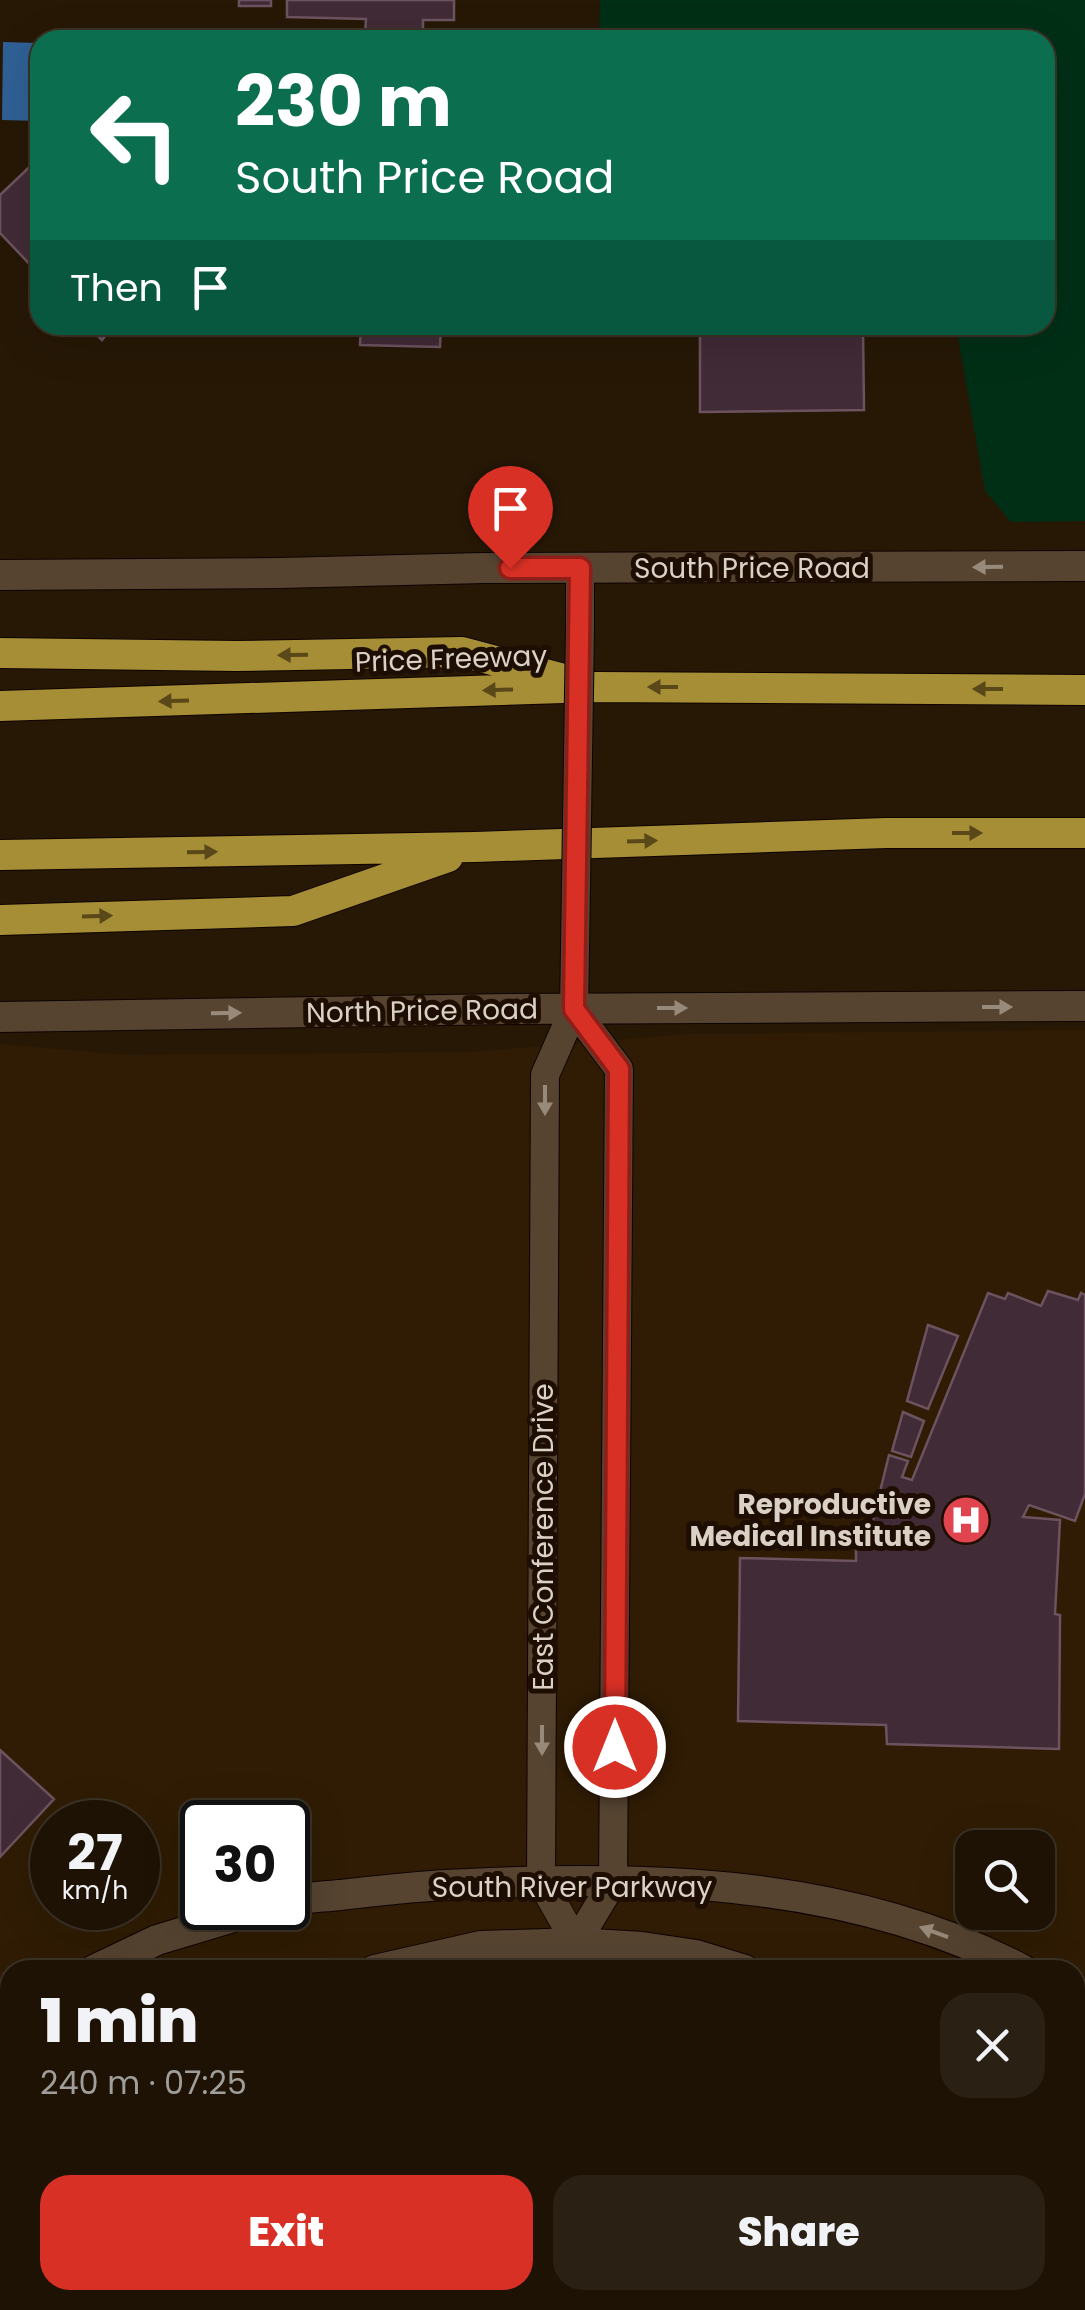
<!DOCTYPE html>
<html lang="en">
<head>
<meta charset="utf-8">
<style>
  :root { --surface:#1d1204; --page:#2a2013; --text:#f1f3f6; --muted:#a09e9a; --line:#3b3226; --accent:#d93025 }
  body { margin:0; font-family:Poppins,sans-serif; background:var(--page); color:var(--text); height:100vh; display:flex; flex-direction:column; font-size:38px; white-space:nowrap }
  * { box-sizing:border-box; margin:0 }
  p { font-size:32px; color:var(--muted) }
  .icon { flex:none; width:55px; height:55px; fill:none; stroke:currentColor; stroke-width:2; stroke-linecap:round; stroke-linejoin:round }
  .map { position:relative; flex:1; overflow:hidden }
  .side { position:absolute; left:0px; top:1960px; width:1085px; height:350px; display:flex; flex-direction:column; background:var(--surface); border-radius:30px 30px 0 0; box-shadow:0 10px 40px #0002,0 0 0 2px var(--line) }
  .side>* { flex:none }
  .top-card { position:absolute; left:30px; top:30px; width:1025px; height:305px; border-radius:30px; box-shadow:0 10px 40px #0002,0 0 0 2px var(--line); background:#0b6e4f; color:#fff; overflow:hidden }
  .fabs { position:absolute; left:955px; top:1830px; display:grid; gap:20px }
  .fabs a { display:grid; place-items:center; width:100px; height:100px; border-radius:20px; background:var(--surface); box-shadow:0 10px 40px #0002,0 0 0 2px var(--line); font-size:50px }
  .speed { position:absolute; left:30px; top:1800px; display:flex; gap:20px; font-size:50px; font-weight:700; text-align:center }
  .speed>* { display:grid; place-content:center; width:130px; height:130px; border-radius:50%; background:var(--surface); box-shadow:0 10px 40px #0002,0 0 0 2px var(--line); line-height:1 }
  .speed small { font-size:25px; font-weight:400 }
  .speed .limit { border:5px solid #111; border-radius:15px; background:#fff; color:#111 }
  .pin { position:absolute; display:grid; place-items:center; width:85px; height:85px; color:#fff; margin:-102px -42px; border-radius:50% 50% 50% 0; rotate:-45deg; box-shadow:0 0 10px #0007 }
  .pin .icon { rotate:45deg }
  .me { position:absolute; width:110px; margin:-55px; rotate:0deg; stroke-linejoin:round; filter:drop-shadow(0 0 8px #0008) }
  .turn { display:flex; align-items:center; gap:35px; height:210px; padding:0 40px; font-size:45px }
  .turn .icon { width:130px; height:130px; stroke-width:2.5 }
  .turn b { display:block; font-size:70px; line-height:85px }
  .then { display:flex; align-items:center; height:95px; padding:0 40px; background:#0003; gap:20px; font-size:38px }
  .round { display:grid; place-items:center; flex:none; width:105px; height:105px; border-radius:30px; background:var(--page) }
  .overview { display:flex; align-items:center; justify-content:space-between; height:170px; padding:0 40px }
  h1 { font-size:60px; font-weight:800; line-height:75px }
  .action { display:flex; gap:20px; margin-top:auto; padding:20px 40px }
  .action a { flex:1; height:115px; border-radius:30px; background:var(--accent); color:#fff; font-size:40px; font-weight:800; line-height:115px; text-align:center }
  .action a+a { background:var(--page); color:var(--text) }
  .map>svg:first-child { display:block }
  .built { fill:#301c04; fill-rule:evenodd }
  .green { fill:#002f16 }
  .water { fill:#2f6095 }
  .building { fill:#412b36; stroke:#6c535f; stroke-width:2.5 }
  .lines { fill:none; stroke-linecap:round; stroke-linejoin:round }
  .service-casing { stroke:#0f0300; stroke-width:16 }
  .minor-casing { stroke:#0f0300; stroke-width:30 }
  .tertiary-casing { stroke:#0f0300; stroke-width:32 }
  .secondary-casing { stroke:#0f0300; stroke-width:32 }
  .motorway-casing { stroke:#0f0300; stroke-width:32 }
  .service { stroke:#564431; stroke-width:14 }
  .minor { stroke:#564431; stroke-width:28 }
  .tertiary { stroke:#564431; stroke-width:30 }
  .secondary { stroke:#564431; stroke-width:30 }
  .motorway { stroke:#a58e35; stroke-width:30 }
  .minor-bridge-casing { stroke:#0f0300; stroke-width:30; stroke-linecap:butt }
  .minor-bridge { stroke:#564431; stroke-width:28 }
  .oneway { fill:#988a7b }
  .oneway2 { fill:#5a4818 }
  .route-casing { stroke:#8d1f18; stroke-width:25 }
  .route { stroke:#d93025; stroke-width:18 }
  .labels { text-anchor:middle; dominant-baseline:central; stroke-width:10; stroke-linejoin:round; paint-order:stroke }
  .street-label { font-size:28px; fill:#dad0c5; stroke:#1d0e01 }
  .poi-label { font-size:28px; font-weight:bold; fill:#dad0c5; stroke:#1d0e01; text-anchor:end }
</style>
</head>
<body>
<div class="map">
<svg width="1085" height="2310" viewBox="0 0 1085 2310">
  <rect width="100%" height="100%" fill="#271806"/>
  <path class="built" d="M 1085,1030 L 1085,2310 L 0,2310 L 0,1044 L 126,1055 L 470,1052 L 689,1034 ZM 52,1822 L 138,1822 L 138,1908 L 52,1908 ZM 202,1822 L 288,1822 L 288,1908 L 202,1908 ZM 972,1848 L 1038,1848 L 1038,1912 L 972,1912 ZM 10,1970 L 1075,1970 L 1075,2300 L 10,2300 Z"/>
  <path class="green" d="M 600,0 L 1085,0 L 1085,521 L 1011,522 L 985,491 L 956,325 L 1045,325 L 1045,40 L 599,40 Z"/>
  <path class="water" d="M 3,42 L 40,43 L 40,121 L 2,120 Z"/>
  <path class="building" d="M 239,0 L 271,0 L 271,6 L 239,6 Z
    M 287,0 L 454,0 L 454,20 L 423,20 L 423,35 L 450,36 L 450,40 L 374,40 L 374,34 L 365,34 L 366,19 L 287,17 Z
    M 40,157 L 40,275 L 0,233 L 0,195 Z
    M 88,325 L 104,325 L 100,329 L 106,335 L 102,340 Z
    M 361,325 L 441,325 L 440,347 L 360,345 Z
    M 863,327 L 864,410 L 700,412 L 700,329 Z
    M 1048,1291 L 1078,1300 L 1081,1293 L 1085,1295 L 1085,1494 L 1075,1521 L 1029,1505 L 1023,1517 L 1060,1520 L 1055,1614 L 1060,1615 L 1059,1749 L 887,1744 L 886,1725 L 738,1721 L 740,1558 L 856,1561 L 856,1529 L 871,1528 L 889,1455 L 908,1461 L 902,1477 L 912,1480 L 988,1293 L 1005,1299 L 1008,1293 L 1041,1306 Z
    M 928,1325 L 958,1336 L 928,1409 L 907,1401 Z
    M 903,1412 L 924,1421 L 911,1457 L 892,1451 Z
    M 0,1750 L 54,1799 L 0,1857 Z"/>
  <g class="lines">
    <g class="service-casing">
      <path id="service" d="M 906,2310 L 907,2300"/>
    </g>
    <g class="minor-casing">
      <path id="minor" d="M 580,628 L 580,568
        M 574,1009 L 619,1069 L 613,1882 L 576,1943 L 541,1881 L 545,1075 L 574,1009 L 575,950"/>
    </g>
    <g class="tertiary-casing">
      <path id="tertiary" d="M 288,1901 C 305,1897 323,1897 340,1895 C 383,1890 425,1885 468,1884 C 656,1875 853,1881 1023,1970
        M 94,1970 L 157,1940 L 263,1908
        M 375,1970 L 481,1946 L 576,1943 L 642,1947 L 696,1955 L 745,1970
        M 1075,1997 L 1085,2002
        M 0,2027 L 10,2020
        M 1075,2126 L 1085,2133
        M 0,2164 L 10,2157"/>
    </g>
    <g class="secondary-casing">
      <path id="secondary" d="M 0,575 L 280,573 L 484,568 L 1085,566
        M 0,1017 L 509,1009 L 1085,1006"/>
    </g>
    <g class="motorway-casing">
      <path id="motorway" d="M 0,653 L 237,656 L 462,652 L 564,679
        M 0,706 L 596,687 L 1085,690
        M 0,855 L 475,847 L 886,833 L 1085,833
        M 0,920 L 293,911 L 448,857"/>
    </g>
    <use href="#service" class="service"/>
    <use href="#minor" class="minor"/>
    <use href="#tertiary" class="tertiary"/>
    <use href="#secondary" class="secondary"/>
    <use href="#motorway" class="motorway"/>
    <g class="minor-bridge-casing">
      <path id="minor-bridge" d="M 575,950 L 580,628"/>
    </g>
    <use href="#minor-bridge" class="minor-bridge"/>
  </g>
  <defs><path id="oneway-solid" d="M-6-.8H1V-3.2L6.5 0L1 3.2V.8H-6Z" transform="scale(2.5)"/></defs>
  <g class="oneway">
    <use href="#oneway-solid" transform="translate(988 567) rotate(179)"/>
    <use href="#oneway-solid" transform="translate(997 1007)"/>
    <use href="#oneway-solid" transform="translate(672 1008)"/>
    <use href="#oneway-solid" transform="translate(226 1013) rotate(-1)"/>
    <use href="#oneway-solid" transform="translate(545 1100) rotate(90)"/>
    <use href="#oneway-solid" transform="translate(542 1740) rotate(90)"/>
    <use href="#oneway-solid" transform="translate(934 1932) rotate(-160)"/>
  </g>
  <g class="oneway2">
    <use href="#oneway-solid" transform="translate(293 655) rotate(179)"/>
    <use href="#oneway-solid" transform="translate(663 687) rotate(-180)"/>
    <use href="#oneway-solid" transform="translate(988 689) rotate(-180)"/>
    <use href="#oneway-solid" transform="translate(498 690) rotate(178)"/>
    <use href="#oneway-solid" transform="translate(174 701) rotate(178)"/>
    <use href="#oneway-solid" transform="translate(967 833)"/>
    <use href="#oneway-solid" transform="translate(642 841) rotate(-2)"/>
    <use href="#oneway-solid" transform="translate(202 852) rotate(-1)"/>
    <use href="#oneway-solid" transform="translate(97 916) rotate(-2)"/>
  </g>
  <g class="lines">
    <g class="route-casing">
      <path id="route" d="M 510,568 L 580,568 L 574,1009 L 619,1069 L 615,1747"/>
    </g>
    <use href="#route" class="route"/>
  </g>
  <defs>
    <g id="hospital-disc" transform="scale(2.5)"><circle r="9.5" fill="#e0444e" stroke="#1d0e01"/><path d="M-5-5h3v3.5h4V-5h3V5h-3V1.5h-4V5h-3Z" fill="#fff"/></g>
  </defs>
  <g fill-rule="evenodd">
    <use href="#hospital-disc" x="966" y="1520"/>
  </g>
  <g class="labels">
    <g class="street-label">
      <text x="752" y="568">South Price Road</text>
      <text transform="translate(451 659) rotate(-2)">Price Freeway</text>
      <text transform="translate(422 1011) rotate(-1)">North Price Road</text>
      <text transform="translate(543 1537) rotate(-90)">East Conference Drive</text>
      <text x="572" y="1887">South River Parkway</text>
    </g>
    <g class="poi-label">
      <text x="931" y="1504">Reproductive<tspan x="931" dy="32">Medical Institute</tspan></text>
    </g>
  </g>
</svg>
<div class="fabs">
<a><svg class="icon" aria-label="search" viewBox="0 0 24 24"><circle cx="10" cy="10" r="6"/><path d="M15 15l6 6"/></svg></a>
</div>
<div class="speed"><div>27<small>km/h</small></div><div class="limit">30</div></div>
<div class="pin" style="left:510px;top:568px;background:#d93025"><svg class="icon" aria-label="arrive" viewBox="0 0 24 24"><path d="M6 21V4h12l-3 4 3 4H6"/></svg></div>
<svg class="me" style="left:615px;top:1747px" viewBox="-20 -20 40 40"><circle r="17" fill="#d93025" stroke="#fff" stroke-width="3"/><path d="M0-11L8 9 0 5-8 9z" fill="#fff"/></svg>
<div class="top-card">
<div class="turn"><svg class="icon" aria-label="left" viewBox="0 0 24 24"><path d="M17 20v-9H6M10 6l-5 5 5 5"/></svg><div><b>230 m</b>South Price Road</div></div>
<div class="then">Then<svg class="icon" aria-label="arrive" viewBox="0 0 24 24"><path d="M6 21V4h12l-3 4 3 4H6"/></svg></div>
</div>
<section class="side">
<div class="overview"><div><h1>1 min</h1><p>240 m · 07:25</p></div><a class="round"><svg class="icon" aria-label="close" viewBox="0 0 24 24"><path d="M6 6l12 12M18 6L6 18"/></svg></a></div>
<div class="action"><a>Exit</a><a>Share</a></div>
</section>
</div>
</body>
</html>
